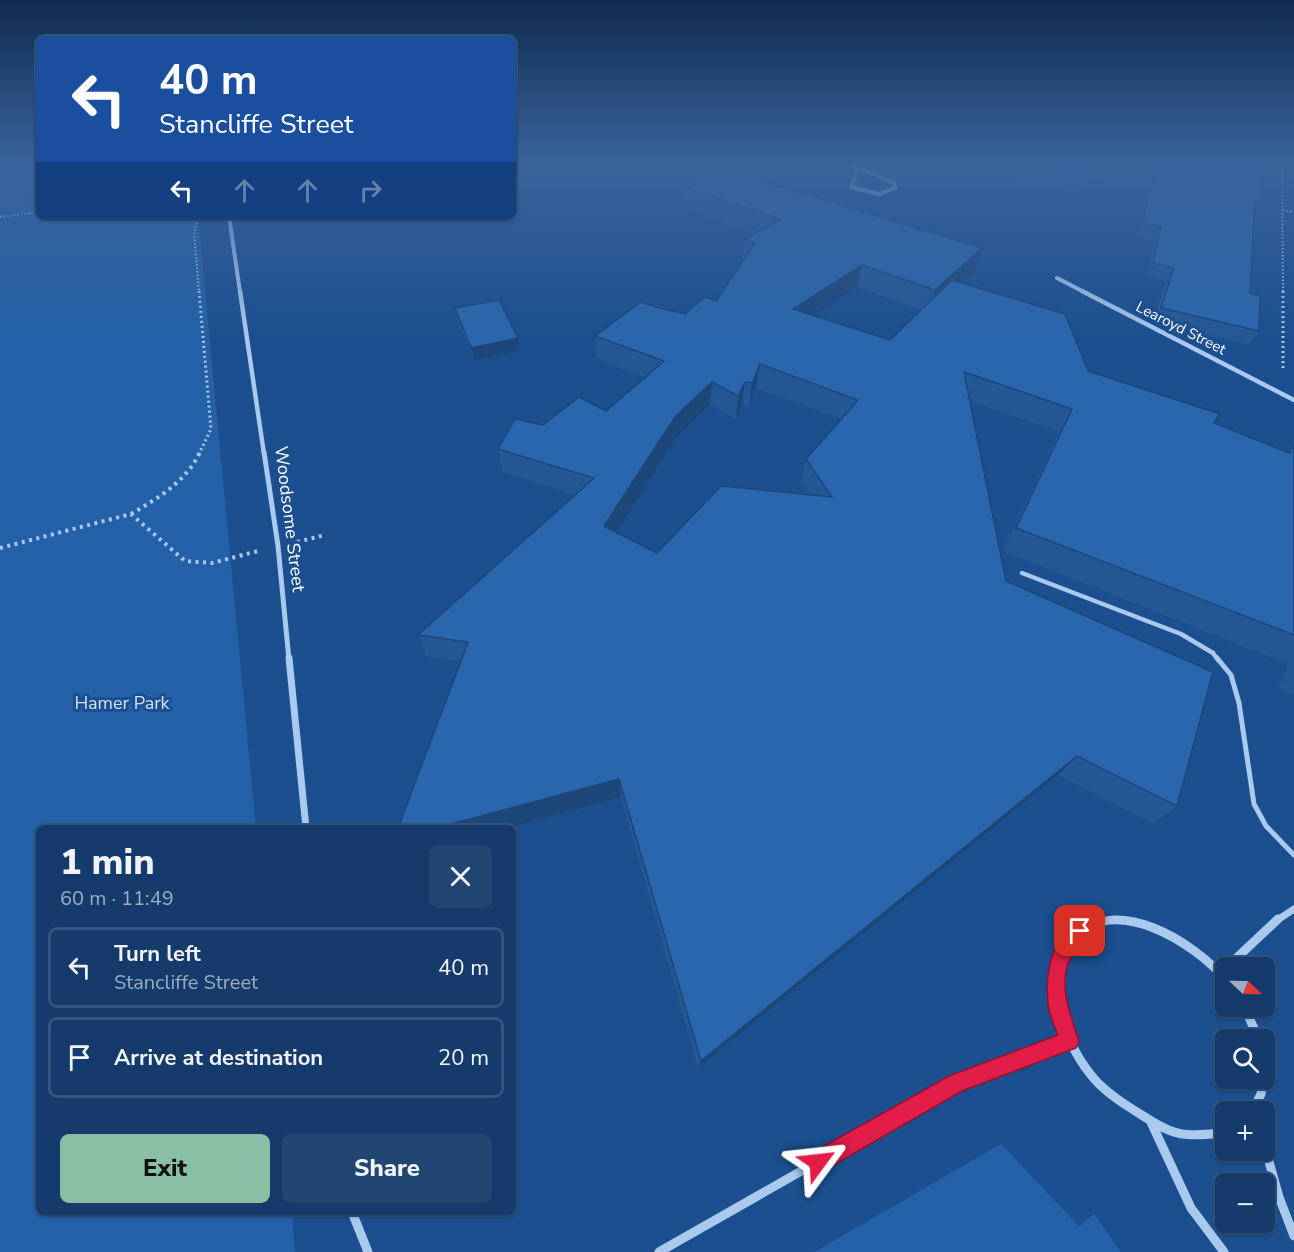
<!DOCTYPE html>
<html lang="en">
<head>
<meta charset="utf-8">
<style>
  :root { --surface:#143b6b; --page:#214673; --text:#f1f3f6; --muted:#9dadc1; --line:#33557e; --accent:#8abfa5 }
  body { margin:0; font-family:"Nunito Sans",sans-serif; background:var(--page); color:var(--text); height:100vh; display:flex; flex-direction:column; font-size:22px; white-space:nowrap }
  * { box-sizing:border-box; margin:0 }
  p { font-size:20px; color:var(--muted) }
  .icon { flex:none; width:33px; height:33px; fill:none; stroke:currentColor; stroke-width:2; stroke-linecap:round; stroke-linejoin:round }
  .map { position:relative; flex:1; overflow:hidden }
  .details { position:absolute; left:36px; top:825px; width:480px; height:390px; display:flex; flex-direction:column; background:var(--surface); border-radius:9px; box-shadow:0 2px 4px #0004,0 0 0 2px var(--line) }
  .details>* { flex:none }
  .hud { position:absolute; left:36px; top:36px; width:480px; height:183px; border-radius:9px; box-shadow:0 2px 4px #0004,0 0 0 2px var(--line); background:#1a4fa0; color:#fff; overflow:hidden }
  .needle { width:39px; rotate:112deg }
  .controls { position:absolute; left:1215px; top:957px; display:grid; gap:12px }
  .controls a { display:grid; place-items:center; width:60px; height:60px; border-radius:9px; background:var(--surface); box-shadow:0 2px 4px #0004,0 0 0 2px var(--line); font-size:30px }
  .pin { position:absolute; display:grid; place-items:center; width:51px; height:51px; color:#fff; margin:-26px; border-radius:12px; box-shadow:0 3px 9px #0006 }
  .me { position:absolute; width:66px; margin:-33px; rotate:60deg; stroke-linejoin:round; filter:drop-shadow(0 0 4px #0008) }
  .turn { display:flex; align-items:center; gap:21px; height:126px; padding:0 24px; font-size:27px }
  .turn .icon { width:78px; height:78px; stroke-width:2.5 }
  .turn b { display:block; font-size:42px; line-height:51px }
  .lanes { display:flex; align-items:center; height:57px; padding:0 24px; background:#0003; justify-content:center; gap:30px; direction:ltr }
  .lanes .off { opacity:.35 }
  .round { display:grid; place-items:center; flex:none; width:63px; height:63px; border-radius:9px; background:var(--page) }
  .overview { display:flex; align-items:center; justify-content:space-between; height:102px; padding:0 24px }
  h1 { font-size:36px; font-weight:800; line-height:45px }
  .button { display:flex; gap:12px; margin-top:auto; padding:12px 24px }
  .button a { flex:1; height:69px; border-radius:9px; background:var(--accent); color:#111; font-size:24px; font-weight:800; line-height:69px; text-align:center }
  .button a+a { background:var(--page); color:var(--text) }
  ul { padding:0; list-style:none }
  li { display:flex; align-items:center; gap:18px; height:81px; margin:0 12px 9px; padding:0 12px; border:3px solid var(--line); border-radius:9px }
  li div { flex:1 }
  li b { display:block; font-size:22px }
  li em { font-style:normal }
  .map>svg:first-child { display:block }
  .green { fill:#2461a8 }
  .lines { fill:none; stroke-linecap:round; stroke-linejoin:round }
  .path-far2 { stroke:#a9c9ee; stroke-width:2; stroke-dasharray:1.5 2; stroke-linecap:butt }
  .path-far1 { stroke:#a9c9ee; stroke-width:3; stroke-dasharray:2 3; stroke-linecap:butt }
  .path { stroke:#a9c9ee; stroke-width:4; stroke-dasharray:3 4.5; stroke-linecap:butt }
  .service-far1 { stroke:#a9c9ee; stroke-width:4.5 }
  .service { stroke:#a9c9ee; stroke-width:5 }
  .minor-far4 { stroke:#a9c9ee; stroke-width:4 }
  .minor-far3 { stroke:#a9c9ee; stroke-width:4.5 }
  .minor-far2 { stroke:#a9c9ee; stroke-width:5 }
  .minor-far1 { stroke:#a9c9ee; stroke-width:7 }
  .minor { stroke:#a9c9ee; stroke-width:9 }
  .wall { fill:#245895; fill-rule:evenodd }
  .shaded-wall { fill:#1d4779 }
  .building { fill:#2a66ad; stroke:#1d4779; stroke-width:1.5; fill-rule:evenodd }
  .route { fill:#e11d48; stroke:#92132f; stroke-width:1.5 }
  .labels { text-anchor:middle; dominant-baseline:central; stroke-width:6; stroke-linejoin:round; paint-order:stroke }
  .far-street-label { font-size:15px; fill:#fff; stroke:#1b4f8f }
  .street-label { font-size:18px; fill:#fff; stroke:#1b4f8f }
  .park-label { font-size:18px; fill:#cfe3fa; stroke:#1b4f8f }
</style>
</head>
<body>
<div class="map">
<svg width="1294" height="1252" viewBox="0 0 1294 1252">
  <rect width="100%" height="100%" fill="#1b4f8f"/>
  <path class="green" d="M 39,165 L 39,216 L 198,216 L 256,828 L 39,828 L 39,1212 L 292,1212 L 295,1252 L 0,1252 L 0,170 Z
    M 1001,1144 L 1079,1226 L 1094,1214 L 1121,1252 L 814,1252 Z"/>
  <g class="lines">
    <path class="path-far2" d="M 1282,164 L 1283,292
      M 1283,210 L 1294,212
      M 199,216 L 194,232 L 199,292
      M 0,217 L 39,212"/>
    <path class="path-far1" d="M 199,291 L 211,429 L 199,454
      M 1283,291 L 1283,371"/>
    <path class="path" d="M 131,514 C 158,498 186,482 200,452
      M 297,542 L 325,535
      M 0,548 L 131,514 L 185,561 L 212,563 L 258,551"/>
    <path class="service-far1" d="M 1022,573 L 1181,634 L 1213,653 L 1218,660"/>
    <path class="service" d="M 1217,658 L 1231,675 L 1239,703 L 1254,804 L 1266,826 L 1294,855"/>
    <path class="minor-far4" d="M 851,164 L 894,183 L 895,188 L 879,194 L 851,187 L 858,168
      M 229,216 L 240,292
      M 1057,278 L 1084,292"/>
    <path class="minor-far3" d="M 240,291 L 264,454
      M 1082,291 L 1294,400"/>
    <path class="minor-far2" d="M 264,452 L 278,546 L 289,660"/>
    <path class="minor-far1" d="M 289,658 L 306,828
      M 1276,921 L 1294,909"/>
    <path class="minor" d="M 1226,968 L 1278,919
      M 1226,980 C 1195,943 1114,891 1072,940 C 1039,976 1064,1042 1091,1075 C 1101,1088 1115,1098 1129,1107 C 1169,1132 1176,1140 1226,1132
      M 1244,1006 L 1259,1040
      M 1252,1112 L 1261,1094 L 1263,1078
      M 1150,1120 L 1191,1208 L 1224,1252
      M 1264,1144 L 1279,1197 L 1294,1236
      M 352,1212 L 368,1252
      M 659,1252 L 956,1083 L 1069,1041"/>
  </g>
  <path class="wall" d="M 886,164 L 1264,164 L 1263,196 L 1255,209 L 1254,209 L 1250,293 L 1259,331 L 1249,345 L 1153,323 L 1166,281 L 1146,277 L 1154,241 L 1135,237 L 1147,189 L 1091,179 L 1084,195 L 1015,182 L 1018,175 L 975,174 L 947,167 L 941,175 Z
    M 683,187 L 982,248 L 975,270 L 961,283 L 1088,371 L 1214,423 L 1287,452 L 1294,444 L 1294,695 L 1278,689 L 1288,664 L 1003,551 L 1059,432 L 970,401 L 1006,581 L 1177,806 L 1153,824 L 1058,775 L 698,1068 L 621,797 L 508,828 L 398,828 L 461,661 L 427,657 L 418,635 L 575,495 L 503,472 L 498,449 L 543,425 L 606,411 L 645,378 L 596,358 L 595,336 L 659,308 L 685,314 L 716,301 L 743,261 L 742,261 L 745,239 L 756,233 L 682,208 ZM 857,287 L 921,310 L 890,340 L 813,315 ZM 756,388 L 841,419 L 806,459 L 801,482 L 810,495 L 657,553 L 616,532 L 674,441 L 710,405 L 736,419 L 742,405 L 749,407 Z
    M 455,308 L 518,338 L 520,351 L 474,360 L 457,320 Z"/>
  <path class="shaded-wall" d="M 944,164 L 948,164 L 947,167 L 941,175 Z
    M 982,248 L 975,270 L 928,312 L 935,290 Z
    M 862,265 L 857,287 L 789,331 L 793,309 Z
    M 518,338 L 520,351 L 474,360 L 471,348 Z
    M 760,364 L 756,388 L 749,407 L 752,383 Z
    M 712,382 L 710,405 L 674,441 L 606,549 L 604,526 L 675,417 Z
    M 745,382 L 742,405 L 736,419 L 738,396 Z
    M 1077,756 L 1058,775 L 698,1068 L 701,1061 Z
    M 619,779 L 621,797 L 508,828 L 436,828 Z"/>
  <path class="building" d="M 1022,164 L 1264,164 L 1263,196 L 1255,194 L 1250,293 L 1260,296 L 1259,331 L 1161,308 L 1174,268 L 1153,263 L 1161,227 L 1142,223 L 1154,176 L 1096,166 L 1090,182 L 1020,170 Z
    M 718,168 L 982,248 L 935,290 L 862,265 L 793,309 L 890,340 L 952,280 L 1065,314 L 1088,371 L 1220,414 L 1214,423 L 1289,453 L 1294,445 L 1294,635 L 1016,528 L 1072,409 L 964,372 L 1006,581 L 1213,672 L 1177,806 L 1077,756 L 701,1061 L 619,779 L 436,828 L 398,828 L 468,642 L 418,635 L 594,478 L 498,449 L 515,419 L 543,425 L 579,397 L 606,411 L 664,361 L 595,336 L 641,302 L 659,308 L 685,314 L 705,297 L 716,301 L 755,243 L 745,239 L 781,219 L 683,187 ZM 760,364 L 858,400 L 806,459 L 832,497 L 721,486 L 657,553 L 604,526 L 675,417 L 712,382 L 738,396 L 745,382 L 752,383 Z
    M 499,300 L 518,338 L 471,348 L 455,308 Z"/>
  <linearGradient id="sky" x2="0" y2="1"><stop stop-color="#0f2b4f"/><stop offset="0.48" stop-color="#39639b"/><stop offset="1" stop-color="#39639b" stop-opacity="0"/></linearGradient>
  <rect width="1294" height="339" fill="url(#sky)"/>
  <path class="route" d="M 1080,922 L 1087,925 L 1090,931 C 1086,940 1078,946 1073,954 C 1056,980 1070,1014 1079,1041 L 1076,1048 L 962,1091 L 825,1170 L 818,1173 L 810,1170 L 807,1162 L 810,1154 L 949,1076 L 1058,1035 C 1054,1025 1049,1014 1048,1004 C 1045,976 1051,934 1080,922 Z"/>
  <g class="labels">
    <g class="far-street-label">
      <text transform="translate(1181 328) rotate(27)">Learoyd Street</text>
    </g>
    <g class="street-label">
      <text transform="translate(290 519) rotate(83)">Woodsome Street</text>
    </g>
    <g class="park-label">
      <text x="122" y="703">Hamer Park</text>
    </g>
  </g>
</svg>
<div class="controls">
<a><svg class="needle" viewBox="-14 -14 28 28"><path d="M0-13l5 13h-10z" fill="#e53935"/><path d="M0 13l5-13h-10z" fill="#9dadc1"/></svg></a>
<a><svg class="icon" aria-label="search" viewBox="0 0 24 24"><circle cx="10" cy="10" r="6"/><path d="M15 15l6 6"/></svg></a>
<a>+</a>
<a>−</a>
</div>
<div class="pin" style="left:1080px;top:931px;background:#d93025"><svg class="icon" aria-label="arrive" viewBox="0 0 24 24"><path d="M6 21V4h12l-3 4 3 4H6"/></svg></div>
<svg class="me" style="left:818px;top:1162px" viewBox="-20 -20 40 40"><path d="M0-17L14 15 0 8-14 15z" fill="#e11d48" stroke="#fff" stroke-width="4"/></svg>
<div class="hud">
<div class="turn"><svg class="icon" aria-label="left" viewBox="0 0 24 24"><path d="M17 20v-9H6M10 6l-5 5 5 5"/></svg><div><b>40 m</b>Stancliffe Street</div></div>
<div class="lanes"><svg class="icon" aria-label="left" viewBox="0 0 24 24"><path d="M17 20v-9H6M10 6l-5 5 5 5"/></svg><svg class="icon off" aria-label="ahead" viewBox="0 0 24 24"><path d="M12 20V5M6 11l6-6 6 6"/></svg><svg class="icon off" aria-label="ahead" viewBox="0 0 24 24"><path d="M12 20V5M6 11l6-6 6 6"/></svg><svg class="icon off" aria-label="right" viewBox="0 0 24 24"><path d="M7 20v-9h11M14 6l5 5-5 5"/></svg></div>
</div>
<section class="details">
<div class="overview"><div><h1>1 min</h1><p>60 m · 11:49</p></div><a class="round"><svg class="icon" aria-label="close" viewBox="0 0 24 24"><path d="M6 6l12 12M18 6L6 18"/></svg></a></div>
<ul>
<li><svg class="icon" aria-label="left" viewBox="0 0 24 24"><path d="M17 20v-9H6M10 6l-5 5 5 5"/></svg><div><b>Turn left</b><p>Stancliffe Street</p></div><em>40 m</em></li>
<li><svg class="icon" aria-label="arrive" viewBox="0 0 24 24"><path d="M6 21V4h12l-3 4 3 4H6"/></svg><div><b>Arrive at destination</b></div><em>20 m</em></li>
</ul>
<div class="button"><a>Exit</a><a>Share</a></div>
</section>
</div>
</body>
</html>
